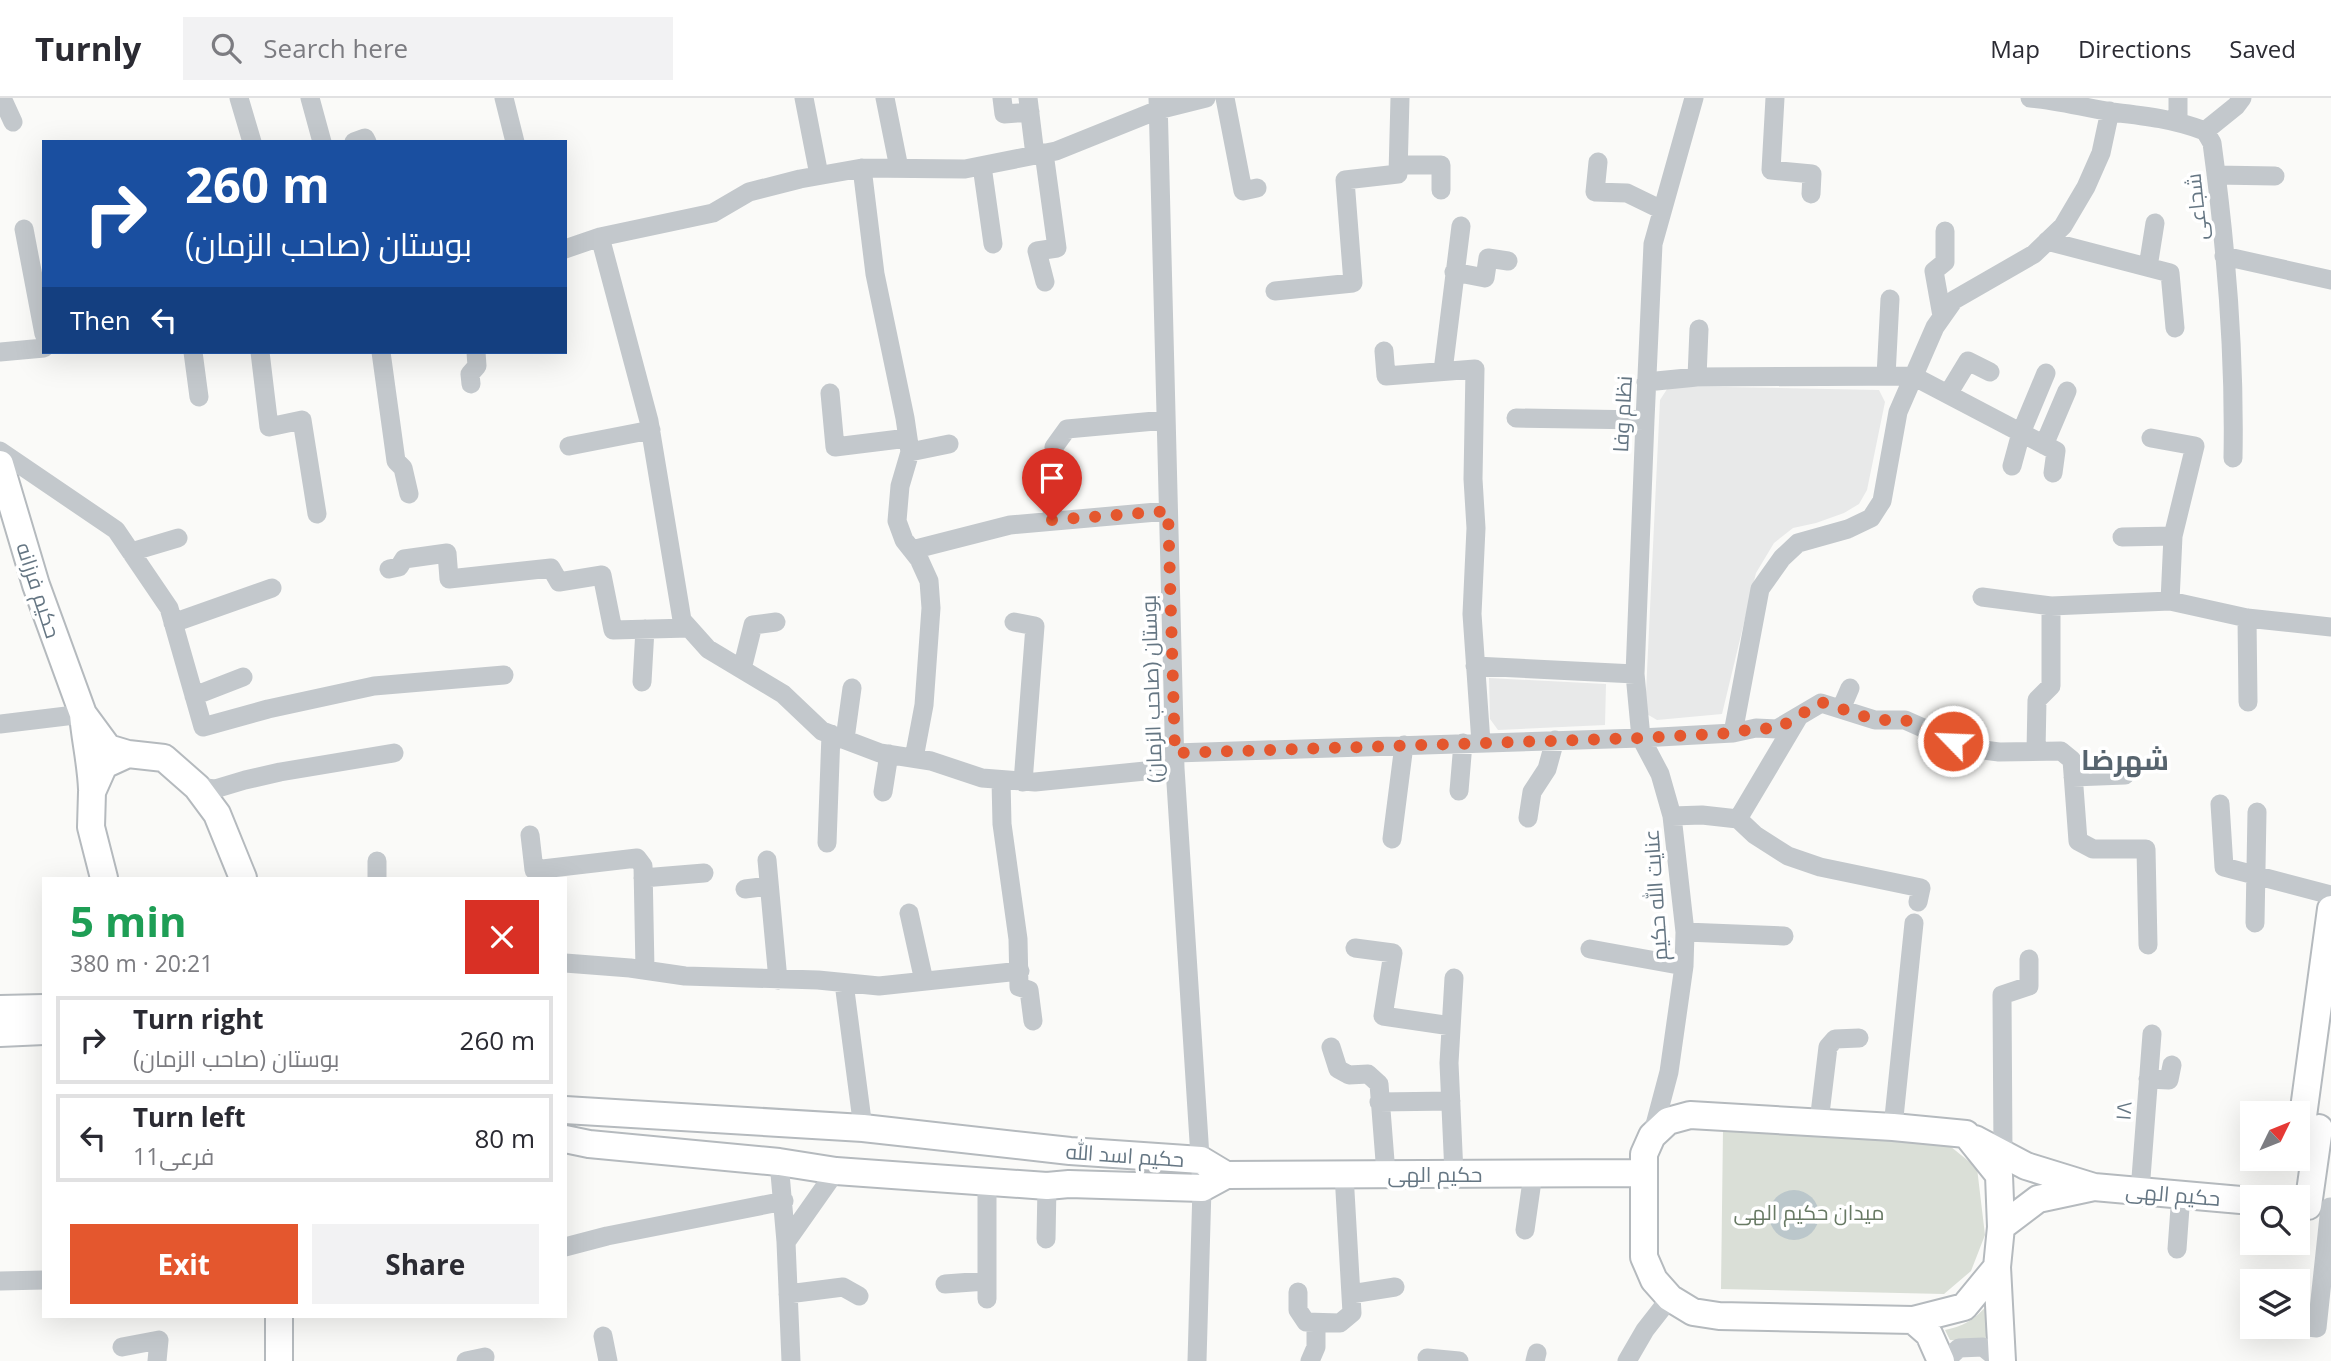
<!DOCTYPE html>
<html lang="en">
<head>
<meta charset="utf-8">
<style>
  :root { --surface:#fff; --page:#f2f2f3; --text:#2b2b33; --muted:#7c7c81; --line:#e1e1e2; --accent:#e4572e }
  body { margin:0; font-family:"Open Sans",Cairo,sans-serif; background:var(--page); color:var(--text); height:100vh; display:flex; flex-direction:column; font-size:26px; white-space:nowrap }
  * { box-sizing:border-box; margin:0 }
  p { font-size:23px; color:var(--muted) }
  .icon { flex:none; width:38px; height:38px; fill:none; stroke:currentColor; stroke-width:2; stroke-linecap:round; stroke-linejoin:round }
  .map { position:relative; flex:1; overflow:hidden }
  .panel { position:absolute; left:42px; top:779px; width:525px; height:441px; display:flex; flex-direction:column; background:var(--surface); border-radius:0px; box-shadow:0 7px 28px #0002 }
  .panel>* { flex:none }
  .top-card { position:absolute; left:42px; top:42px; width:525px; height:214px; border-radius:0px; box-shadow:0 7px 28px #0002; background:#1a4fa0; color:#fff; overflow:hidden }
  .needle { width:46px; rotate:47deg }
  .controls { position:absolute; left:2240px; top:1003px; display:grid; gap:14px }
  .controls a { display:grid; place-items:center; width:70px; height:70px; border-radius:0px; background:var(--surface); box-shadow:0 7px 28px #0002; font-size:35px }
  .pin { position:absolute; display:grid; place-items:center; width:60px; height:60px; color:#fff; margin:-72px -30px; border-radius:50% 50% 50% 0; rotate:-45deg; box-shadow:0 0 7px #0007 }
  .pin .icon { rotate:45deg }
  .me { position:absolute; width:77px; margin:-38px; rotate:294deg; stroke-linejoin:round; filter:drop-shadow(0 0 5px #0008) }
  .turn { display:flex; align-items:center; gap:24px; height:147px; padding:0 28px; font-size:32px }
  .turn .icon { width:91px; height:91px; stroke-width:2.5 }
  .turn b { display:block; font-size:49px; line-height:60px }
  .then { display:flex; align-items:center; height:66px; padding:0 28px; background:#0003; gap:14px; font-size:26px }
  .round { display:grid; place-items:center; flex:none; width:74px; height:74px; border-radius:0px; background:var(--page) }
  .headline { display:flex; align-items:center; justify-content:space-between; height:119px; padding:0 28px }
  h1 { font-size:42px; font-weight:700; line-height:52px; color:#1e9e55 }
  .cta { display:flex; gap:14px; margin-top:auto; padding:14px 28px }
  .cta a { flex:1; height:80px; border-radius:0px; background:var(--accent); color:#fff; font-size:28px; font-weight:700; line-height:80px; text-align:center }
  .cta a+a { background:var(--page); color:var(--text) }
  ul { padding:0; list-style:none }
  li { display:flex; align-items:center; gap:21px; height:88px; margin:0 14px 10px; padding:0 14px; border:4px solid var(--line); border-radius:0px }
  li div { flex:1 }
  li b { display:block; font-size:26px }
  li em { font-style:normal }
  header { display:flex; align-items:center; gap:42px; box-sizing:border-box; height:98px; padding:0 35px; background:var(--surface); border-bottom:2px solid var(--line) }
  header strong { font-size:33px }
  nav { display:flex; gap:38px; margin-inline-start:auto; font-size:24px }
  .search { width:490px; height:63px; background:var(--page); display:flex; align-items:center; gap:18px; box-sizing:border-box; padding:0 24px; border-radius:0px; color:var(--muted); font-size:26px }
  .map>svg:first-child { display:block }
  .built { fill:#e8e9e9 }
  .green { fill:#dadfd7 }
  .water { fill:#bbc7cb }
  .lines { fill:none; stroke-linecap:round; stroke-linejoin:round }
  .major-casing { stroke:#b5babe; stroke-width:30 }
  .minor { stroke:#c3c8cc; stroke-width:19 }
  .major { stroke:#fff; stroke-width:26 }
  .route { stroke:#e4572e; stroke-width:12; stroke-dasharray:0 21.6 }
  .labels { text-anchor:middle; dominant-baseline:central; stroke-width:7; stroke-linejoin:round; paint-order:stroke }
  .street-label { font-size:21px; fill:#657683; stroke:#fff }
  .park-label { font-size:21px; fill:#687a64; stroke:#fff }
  .district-label { font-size:28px; font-weight:bold; fill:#57646e; stroke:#fff }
</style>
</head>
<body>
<header>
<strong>Turnly</strong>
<div class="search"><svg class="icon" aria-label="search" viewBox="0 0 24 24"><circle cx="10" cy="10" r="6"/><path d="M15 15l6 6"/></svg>Search here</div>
<nav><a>Map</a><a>Directions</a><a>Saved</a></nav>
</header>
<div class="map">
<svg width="2331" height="1263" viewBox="0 0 2331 1263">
  <rect width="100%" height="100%" fill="#fafaf8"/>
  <path class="built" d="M 1669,288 L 1879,292 L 1885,304 L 1867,392 L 1859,406 L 1844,415 L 1816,425 L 1793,430 L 1774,445 L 1756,475 L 1722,616 L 1657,622 L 1645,615 L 1660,302 Z
    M 1489,580 L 1606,586 L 1605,627 L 1498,632 L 1490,621 Z"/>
  <path class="green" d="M 1723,1031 L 1945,1044 L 1977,1070 L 1985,1137 L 1971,1173 L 1944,1196 L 1721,1191 Z
    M 1992,1202 L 1985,1243 L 1950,1242 L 1945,1232 C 1968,1227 1976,1220 1992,1202 Z"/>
  <path class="water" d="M1769 1117a25 25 0 1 1 50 0a25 25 0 1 1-50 0Z"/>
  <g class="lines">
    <g class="major-casing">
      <path id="major" d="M 0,366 L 36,487 L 83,616
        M 92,691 C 91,665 85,641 83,616 L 108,650 L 128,656
        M 104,780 L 91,729 L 92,694 L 104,667 L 128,656 L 164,660 L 197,689 L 217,716 L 243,780
        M 0,911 L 44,910
        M 0,935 L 44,933
        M 565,1012 L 863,1030 L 1070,1053 L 1201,1062 L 1226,1077 L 1644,1075
        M 1690,1017 L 1893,1029 L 1966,1036 L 1999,1077 L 2001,1129 L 1997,1169 L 1964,1209 L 1913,1222 L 1719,1218 L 1693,1214 L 1670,1200 L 1654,1182 L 1644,1159 L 1644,1056 L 1652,1038 L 1668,1023 Z
        M 565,1041 L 589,1046 L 779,1064 L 836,1073 L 1047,1088 L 1069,1086 L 1202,1090 L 1226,1077
        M 1975,1041 L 2026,1068 L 2094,1089 L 2038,1101 L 2001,1129
        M 2298,1055 L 2331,811
        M 2094,1089 L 2252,1103
        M 2308,1108 L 2319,1030
        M 1997,1169 L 2002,1263
        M 279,1218 L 279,1263
        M 1913,1222 L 1929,1236 L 1941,1263"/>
    </g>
    <path class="minor" d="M 2,0 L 13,24
      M 239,0 L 252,44
      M 310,0 L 322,44
      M 504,0 L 515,44
      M 804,0 L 819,77
      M 885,0 L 899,70
      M 1002,0 L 1004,16 L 1030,14
      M 1028,0 L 1035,57
      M 1158,0 L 1175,670 L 1202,1090 L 1197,1263
      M 1225,0 L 1243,93 L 1257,90
      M 1775,0 L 1771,72 L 1812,76 L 1811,96
      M 2030,0 C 2058,2 2085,10 2112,14 C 2146,18 2173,21 2205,33 L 2212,45 C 2226,148 2235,256 2233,360
      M 2178,23 L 2178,0
      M 2205,33 L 2236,8 L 2242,0
      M 354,44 L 365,40 L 367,44
      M 1044,55 L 1057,150 L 1037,153 L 1045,184
      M 1598,64 L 1595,94 L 1627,95 L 1662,112
      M 1399,67 L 1441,67 L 1441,92
      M 982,68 L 993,146
      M 862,70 L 875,176 L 905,320 L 910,354 L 900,388 L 897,423 L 904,442 L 919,461 L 929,483 L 931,510 L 924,607 L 914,660
      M 2216,77 L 2275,78
      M 24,131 L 44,236
      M 600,139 L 649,323 L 682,522 L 708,551 L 783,596 L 822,633 L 880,655 L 931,663 L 982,680 L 1035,684 L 1175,670
      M 2047,143 L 2170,175 L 2175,230
      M 565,151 L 600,139 L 713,115 L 749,94 L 800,81 L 862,70 L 965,71 L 1056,53 L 1158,12 L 1206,0
      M 2224,158 L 2331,182
      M 2148,169 L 2155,125
      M 1454,174 L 1485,180 L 1488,160 L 1508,163
      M 1275,193 L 1353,185 L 1345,82 L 1398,76 L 1400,0
      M 1942,218 L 1934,173 L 1945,164 L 1945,133
      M 1384,253 L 1386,278 L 1475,271 L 1473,381 L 1476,430 L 1472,516 L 1481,645
      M 0,254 L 44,250
      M 193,254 L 199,299
      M 260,254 L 269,329 L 302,322 L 317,416
      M 381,254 L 396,363 L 403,370 L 409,396
      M 1443,273 L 1461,128
      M 1886,278 L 1890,201
      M 1697,279 L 1699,231
      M 1646,284 L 1697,279 L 1913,278 L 2056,353 L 2053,375
      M 471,286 L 470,276 L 477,268 L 476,254
      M 830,295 L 835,349 L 908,340
      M 1948,296 L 1968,263 L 1990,274
      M 1516,320 L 1645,322
      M 2151,340 L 2195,348 L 2173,438 L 2170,503
      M 2044,347 L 2067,293
      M 569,348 L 651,332
      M 0,353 L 116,432 L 169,510 L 203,629 L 268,611 L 374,588 L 504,577
      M 910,354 L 949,346
      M 2012,368 L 2021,335 L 2046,275
      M 1052,422 L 1054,349 L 1067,331 L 1166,322
      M 2122,439 L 2173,438
      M 912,452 L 1010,427 L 1168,413
      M 131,454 L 178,440
      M 389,471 L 399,469 L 404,461 L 447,455 L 449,481 L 551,470 L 559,484 L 602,477 L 613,532 L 689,530
      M 1982,499 L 2051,508 L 2170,503 L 2247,520 L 2331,529
      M 2247,520 L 2248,604
      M 1014,524 L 1035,528 L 1023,684
      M 173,525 L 272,490
      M 1475,568 L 1635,576
      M 742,571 L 753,527 L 776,524
      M 642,584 L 645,531
      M 194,598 L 243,579
      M 1841,611 L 1850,590
      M 0,626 L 83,616
      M 1733,635 L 1756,630 L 1777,631 L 1821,605 L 1875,622 L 1905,622 L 1968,650 L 1999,654 L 2061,653 L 2072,662 L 2078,743 L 2093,751 L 2146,751 L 2148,847
      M 845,641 L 852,590
      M 2036,653 L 2037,602 L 2051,588 L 2051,508
      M 1175,655 L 1641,640 L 1733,635 L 1760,491 L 1782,460 L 1798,445 L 1848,431 L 1871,420 L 1882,403 L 1898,314 L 1935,229 L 1954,202 L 2034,156 L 2063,128 L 2086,89 L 2101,55 L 2110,13
      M 2073,679 L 2125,677
      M 1001,682 L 1002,726 L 1018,841 L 1019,889 L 1029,892 L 1033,923
      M 197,689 L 215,691 L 245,682 L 280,674 L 394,655
      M 1459,693 L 1463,645
      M 883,694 L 889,656
      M 2220,706 L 2224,769 L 2331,797
      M 1672,718 L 1702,717 L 1738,721 L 1755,737 L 1788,758 L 1820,769 L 1921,790 L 1918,804
      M 1528,720 L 1532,694 L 1547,671 L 1555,642
      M 1738,721 L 1798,620
      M 530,737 L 534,772 L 637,760 L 643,768 L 645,872
      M 1392,741 L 1404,647
      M 827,745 L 831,636
      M 767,762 L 778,882
      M 377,780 L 377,763
      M 643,780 L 704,775
      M 745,791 L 769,788
      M 909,815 L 924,883
      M 2255,825 L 2257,714
      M 1685,834 L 1784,838
      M 1355,850 L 1393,855 L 1383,918 L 1451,928
      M 1590,851 L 1684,868
      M 565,865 L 630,870 L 685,878 L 818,882 L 879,888 L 1020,873
      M 844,885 L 863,1030
      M 1331,949 L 1338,971 L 1349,977 L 1368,976 L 1379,986 L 1386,1076
      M 2148,981 L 2169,982 L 2172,967
      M 1379,1004 L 1451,1003
      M 1819,1024 L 1828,949 L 1835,941 L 1859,940
      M 1893,1029 L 1914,825
      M 1652,1038 L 1669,974 L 1684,868 L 1685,834 L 1672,718 L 1660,676 L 1641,640 L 1635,576 L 1645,322 L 1653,146 L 1694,0
      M 2003,1055 L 2002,897 L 2029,888 L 2029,861
      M 779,1064 L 786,1144 L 791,1263
      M 1454,1076 L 1449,965 L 1454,880
      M 2140,1093 L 2152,936
      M 1525,1132 L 1533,1076
      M 1046,1141 L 1047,1088
      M 786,1144 L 836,1073
      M 565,1149 L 607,1138 L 784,1103
      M 2177,1151 L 2181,1096
      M 0,1183 L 44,1182
      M 945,1186 L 986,1183
      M 1298,1194 L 1298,1212 L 1306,1224 L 1340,1225 L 1352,1215 L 1344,1076
      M 788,1196 L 843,1189 L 859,1198
      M 1351,1196 L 1395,1189
      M 987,1201 L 987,1083
      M 2297,1228 L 2317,1230 L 2330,1109
      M 603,1238 L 608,1263
      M 122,1249 L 159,1242 L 157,1263
      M 1427,1260 L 1459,1263
      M 466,1263 L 485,1259
      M 1310,1263 L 1316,1249 L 1316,1225
      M 1535,1263 L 1537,1255
      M 1627,1263 L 1645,1232 L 1670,1200
      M 1945,1263 L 1959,1250 L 1983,1249 L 2000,1263"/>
    <use href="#major" class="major"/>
  </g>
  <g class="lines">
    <path class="route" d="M 1052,422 L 1168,413 L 1175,655 L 1641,640 L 1733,635 L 1756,630 L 1777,631 L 1821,604 L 1875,622 L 1905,622 L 1953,643"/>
  </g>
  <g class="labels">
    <g class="street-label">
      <text transform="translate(2196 109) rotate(-96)">شجاعی</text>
      <text transform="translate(1622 316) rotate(-87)">نظام وفا</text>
      <text transform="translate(39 492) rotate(72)">حکیم فرزانه</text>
      <text transform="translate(1151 591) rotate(-92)">بوستان (صاحب الزمان)</text>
      <text transform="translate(1655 797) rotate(-94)">عنایت الله حکیم</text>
      <text transform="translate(2123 1013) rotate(-86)">۱۸</text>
      <text transform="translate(1125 1057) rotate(4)">حکیم اسد الله</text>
      <text x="1435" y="1076">حکیم الهی</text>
      <text transform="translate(2173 1096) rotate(5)">حکیم الهی</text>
    </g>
    <g class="park-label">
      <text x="1809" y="1114">میدان حکیم الهی</text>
    </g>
    <g class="district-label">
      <text x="2125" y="661">شهرضا</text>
    </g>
  </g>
</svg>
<div class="controls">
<a><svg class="needle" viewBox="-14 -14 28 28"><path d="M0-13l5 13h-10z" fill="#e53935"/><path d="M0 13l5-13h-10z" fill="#7c7c81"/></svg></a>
<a><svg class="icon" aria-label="search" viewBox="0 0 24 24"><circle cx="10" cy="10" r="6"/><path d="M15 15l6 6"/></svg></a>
<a><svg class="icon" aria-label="layers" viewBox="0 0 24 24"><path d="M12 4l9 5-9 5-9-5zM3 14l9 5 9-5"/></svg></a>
</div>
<div class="pin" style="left:1052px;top:422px;background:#d93025"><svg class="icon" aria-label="arrive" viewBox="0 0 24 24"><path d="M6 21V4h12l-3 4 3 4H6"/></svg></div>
<svg class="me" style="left:1953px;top:643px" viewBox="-20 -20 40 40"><circle r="17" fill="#e4572e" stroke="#fff" stroke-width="3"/><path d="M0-11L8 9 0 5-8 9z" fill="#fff"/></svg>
<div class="top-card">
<div class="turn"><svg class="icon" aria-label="right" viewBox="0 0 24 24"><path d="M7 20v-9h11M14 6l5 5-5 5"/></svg><div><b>260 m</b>بوستان (صاحب الزمان)</div></div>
<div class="then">Then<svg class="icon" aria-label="left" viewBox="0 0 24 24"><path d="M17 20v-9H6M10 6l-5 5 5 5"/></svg></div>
</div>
<section class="panel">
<div class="headline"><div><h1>5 min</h1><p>380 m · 20:21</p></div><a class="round" style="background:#d93025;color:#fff"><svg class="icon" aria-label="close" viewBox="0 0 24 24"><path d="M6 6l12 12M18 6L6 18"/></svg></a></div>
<ul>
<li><svg class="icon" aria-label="right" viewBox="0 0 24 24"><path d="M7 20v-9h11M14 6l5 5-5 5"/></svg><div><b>Turn right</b><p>بوستان (صاحب الزمان)</p></div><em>260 m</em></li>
<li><svg class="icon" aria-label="left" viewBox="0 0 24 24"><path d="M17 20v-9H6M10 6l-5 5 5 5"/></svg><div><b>Turn left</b><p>فرعی11</p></div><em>80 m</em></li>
</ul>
<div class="cta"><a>Exit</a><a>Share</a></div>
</section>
</div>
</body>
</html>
